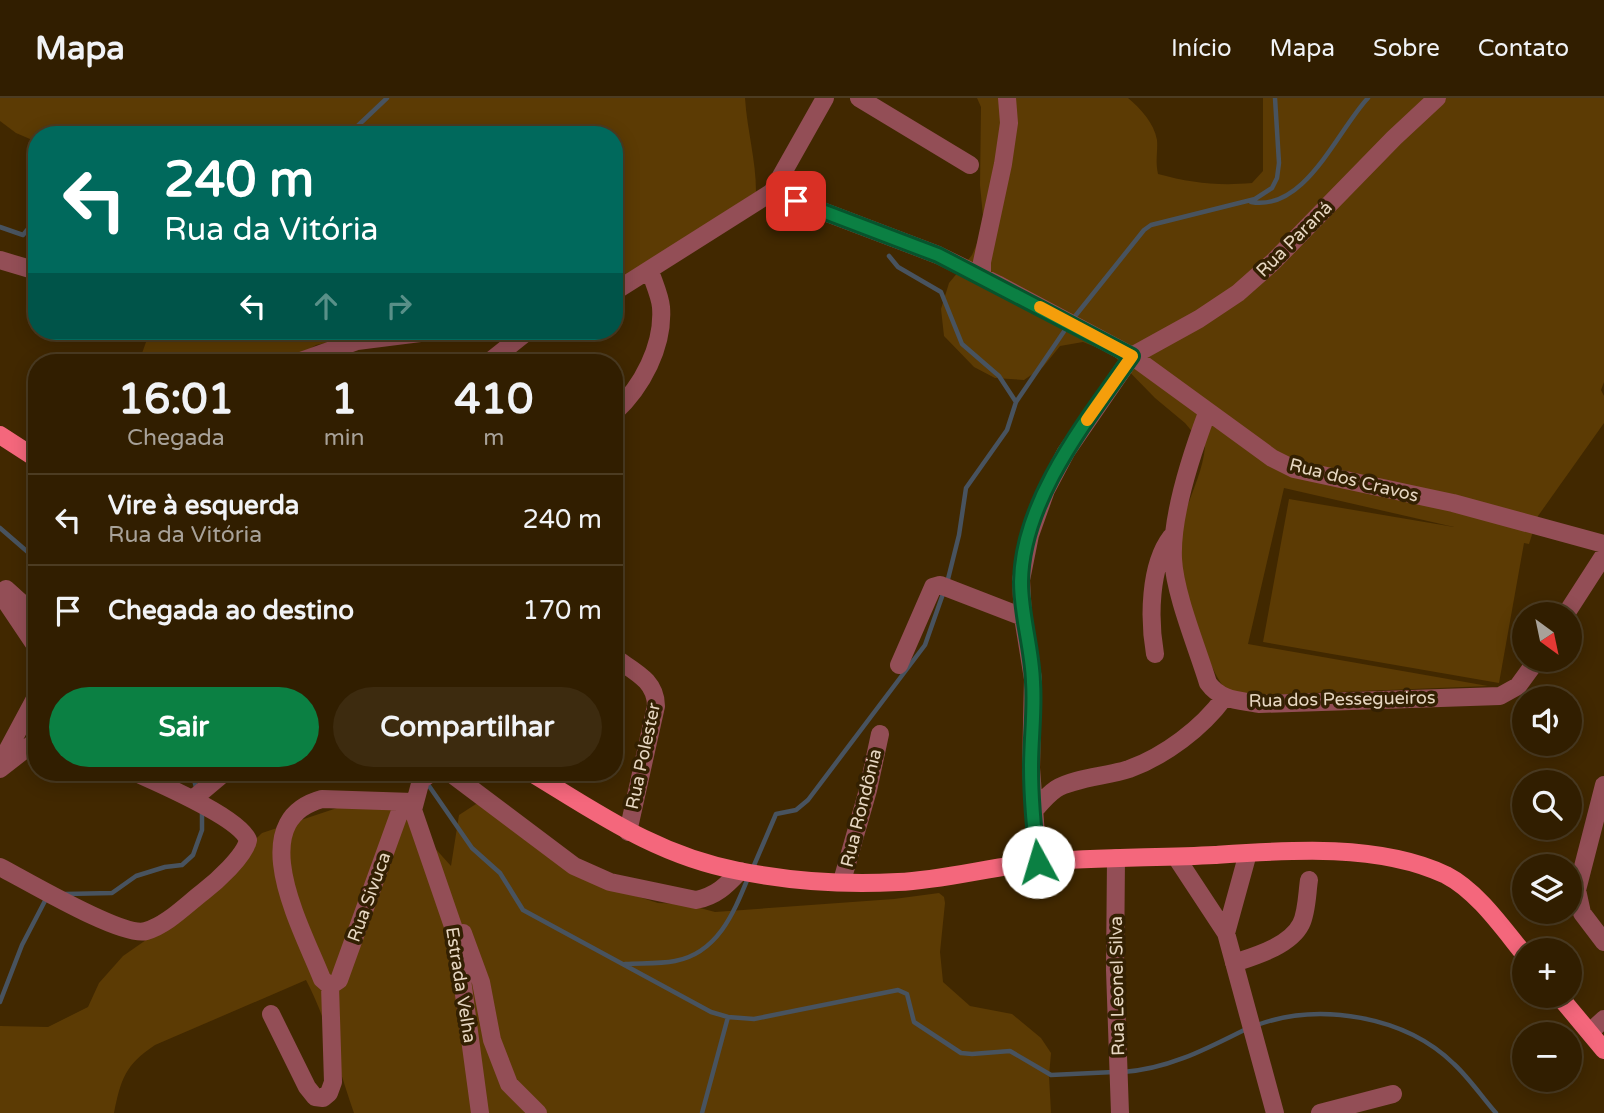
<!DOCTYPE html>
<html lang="pt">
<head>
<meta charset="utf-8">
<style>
  :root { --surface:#311e00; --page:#3d2b0f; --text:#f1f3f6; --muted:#a8a299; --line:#4c3c22; --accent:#0b8043 }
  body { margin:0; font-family:"Varela Round",sans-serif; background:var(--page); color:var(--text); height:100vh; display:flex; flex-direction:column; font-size:26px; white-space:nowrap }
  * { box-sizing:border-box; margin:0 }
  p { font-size:23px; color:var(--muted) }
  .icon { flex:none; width:38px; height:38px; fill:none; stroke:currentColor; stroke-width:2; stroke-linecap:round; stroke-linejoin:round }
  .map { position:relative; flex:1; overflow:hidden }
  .side { position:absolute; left:28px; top:256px; width:595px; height:427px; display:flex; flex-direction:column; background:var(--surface); border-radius:28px; box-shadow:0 4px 18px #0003,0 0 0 2px var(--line) }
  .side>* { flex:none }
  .top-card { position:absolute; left:28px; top:28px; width:595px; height:214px; border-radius:28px; box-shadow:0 4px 18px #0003,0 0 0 2px var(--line); background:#00695c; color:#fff; overflow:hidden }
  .needle { width:46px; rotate:147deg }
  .fabs { position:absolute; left:1512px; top:504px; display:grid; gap:14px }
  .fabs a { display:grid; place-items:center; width:70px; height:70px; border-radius:50%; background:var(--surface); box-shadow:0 4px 18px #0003,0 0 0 2px var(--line); font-size:35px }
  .pin { position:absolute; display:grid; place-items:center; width:60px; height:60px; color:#fff; margin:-30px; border-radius:14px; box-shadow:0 4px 10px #0006 }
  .me { position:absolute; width:77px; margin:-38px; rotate:354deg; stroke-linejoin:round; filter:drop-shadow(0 0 5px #0008) }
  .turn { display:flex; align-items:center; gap:24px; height:147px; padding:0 21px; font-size:32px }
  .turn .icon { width:91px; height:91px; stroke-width:2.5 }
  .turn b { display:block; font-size:49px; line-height:60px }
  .lanes { display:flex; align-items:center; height:66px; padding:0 21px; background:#0003; justify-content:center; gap:35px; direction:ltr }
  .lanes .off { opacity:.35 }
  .eta { display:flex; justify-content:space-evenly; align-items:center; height:119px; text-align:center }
  .eta b { font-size:42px; font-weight:700; line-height:49px }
  .cta { display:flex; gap:14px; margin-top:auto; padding:14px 21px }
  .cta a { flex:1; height:80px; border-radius:42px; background:var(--accent); color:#fff; font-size:28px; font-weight:700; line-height:80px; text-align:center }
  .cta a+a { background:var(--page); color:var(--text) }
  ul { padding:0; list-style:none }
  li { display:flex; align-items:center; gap:21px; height:91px; padding:0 21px; border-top:2px solid var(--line) }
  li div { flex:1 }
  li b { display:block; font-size:26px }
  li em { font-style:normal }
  header { display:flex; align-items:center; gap:42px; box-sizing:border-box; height:98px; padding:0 35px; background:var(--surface); border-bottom:2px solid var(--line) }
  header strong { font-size:33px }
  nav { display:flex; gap:38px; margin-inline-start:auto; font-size:24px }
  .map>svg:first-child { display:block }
  .green { fill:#5c3b04 }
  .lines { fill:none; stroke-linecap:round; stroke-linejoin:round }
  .stream { stroke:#48535f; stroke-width:4.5 }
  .minor { stroke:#934e56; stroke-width:18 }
  .major { stroke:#f4677c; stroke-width:18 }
  .route-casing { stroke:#07532c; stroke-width:18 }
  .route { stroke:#0b8043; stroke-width:12 }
  .slow { stroke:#f59e0b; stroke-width:12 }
  .labels { text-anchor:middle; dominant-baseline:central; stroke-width:7; stroke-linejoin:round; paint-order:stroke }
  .street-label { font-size:18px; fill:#e7d7c2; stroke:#332002 }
</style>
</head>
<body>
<header>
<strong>Mapa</strong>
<nav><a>Início</a><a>Mapa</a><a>Sobre</a><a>Contato</a></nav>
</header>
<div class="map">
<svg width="1604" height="1015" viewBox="0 0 1604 1015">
  <rect width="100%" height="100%" fill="#412800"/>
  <path class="green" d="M 0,0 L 745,0 C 747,32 756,62 756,94 L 614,186 L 614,37 L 37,37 L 37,44 L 16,35 L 0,23 Z
    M 977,0 L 1128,0 C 1141,11 1154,25 1157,42 C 1158,54 1155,62 1158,76 C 1191,85 1218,88 1252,85 L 1263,73 L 1263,0 L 1604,0 L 1604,284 L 1601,292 L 1604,298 L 1604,325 L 1538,418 L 1529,446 L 1524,445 L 1499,585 L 1263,544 L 1289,401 L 1454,429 L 1284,390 L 1248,546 L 1488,588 L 1242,598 C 1238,596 1230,595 1227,592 C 1207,575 1177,472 1178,446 C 1181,412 1202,382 1205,349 L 1185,325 L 1155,300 L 1111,255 L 1083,244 L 1060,248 L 1043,269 L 1024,282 L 995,280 L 974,269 L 944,238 L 941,211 L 949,185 L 972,157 L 984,129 L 980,87 L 981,9 Z
    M 150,233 L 395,233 L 351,239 L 316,247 L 289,264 L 136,264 L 141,258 Z
    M 349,706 L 392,710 L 415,728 L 451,768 L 459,717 L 476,706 L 486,707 L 611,790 L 658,805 L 685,806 L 715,814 L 894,801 L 939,795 L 944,799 L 945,805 L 940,854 L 943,884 L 970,908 L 1012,916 L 1041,940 L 1051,955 L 1049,978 L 1051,1015 L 354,1015 C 338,970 328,924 306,882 L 155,947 C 125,967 121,981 114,1015 L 0,1015 L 0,928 L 48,929 L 88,909 L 99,885 L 123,858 L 169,826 L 262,735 Z"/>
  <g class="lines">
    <path class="stream" d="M 348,37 L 387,0
      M 1251,104 C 1305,114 1337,33 1368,0
      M 0,129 L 23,137 L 37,120
      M 889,158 L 898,169 L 941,194 L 962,246 L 999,278 L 1016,304
      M 1072,222 L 1144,132 L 1151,127 L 1255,101 L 1272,90 L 1277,80 L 1279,65 L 1275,0
      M 0,430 L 37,462
      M 947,485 L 959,437 L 966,390 L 1007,332 L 1016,304 L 1067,229
      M 195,674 L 194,682 L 197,693
      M 427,685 L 472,750 L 500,775 L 523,812 L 711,914 L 728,919 L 754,921 L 898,892 L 907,896 L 914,924 L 961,955 L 972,956 L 1010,953 L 1051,977 L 1114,974
      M 752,772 L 776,716 L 796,712 L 808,702 L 925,547 L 944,493
      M 65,796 L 112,795 L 136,778 L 165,769 L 182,767 L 193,757 L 202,732 L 202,711
      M 625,866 C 642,865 659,866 675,863 C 718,855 734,814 748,780
      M 0,904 L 22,847 L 47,799
      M 1257,927 C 1320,904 1405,918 1454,966 C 1469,980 1482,999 1496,1015
      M 1123,974 C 1169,971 1208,950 1248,930
      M 702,1015 L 728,919"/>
    <path class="minor" d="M 859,0 L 970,67
      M 772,94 L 938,157 L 997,186 L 1132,258 L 1272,360 L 1294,371 L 1453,405 L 1604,446
      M 0,162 L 37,173
      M 982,179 L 982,164 L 1003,66 L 1009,25 L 1007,0
      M 614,194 L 772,94 L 825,0
      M 298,264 L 357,243 L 436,233
      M 489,264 L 528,233
      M 614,315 C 642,289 664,248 661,209 C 660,198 654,185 650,173
      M 1207,315 C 1192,355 1171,418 1173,461 C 1175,497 1197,549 1208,585 C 1221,603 1239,602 1259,606 L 1500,598 L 1518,588 L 1537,562
      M 6,491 L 37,519
      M 0,495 L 37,550
      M 1566,516 L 1604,457
      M 1155,556 C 1149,522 1149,468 1171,439
      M 614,559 C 633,573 656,582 656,608 L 628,734
      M 899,567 L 933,489 L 940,487 L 1023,519
      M 0,666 L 37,597
      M 0,671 L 37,642
      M 433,674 L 421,682 L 413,712 L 456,837 L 480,1015
      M 449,674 L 574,768 L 610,784 L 696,802 C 716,798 726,788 740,773
      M 1604,687 L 1577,792 L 1582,815 L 1604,844
      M 193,701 L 225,674
      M 1033,714 C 1040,706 1047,697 1056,691 C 1073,680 1108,678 1129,671 C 1165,658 1202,630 1224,600
      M 1176,759 L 1226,835 L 1275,1015
      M 1116,760 L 1115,872 L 1120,1015
      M 1038,764 L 1031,670 L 1033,581 L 1023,519 L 1021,482 L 1030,437 L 1046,392 L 1066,354 L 1132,258 L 1199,221 L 1238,195 L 1273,164 L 1394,40 L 1437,0
      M 0,769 C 26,782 122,840 146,833 C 167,827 186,807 203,794 C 216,784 245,758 248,742 C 239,719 158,685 134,674
      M 842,783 L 868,692 L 880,636
      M 463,835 L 481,884 L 492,942 L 509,986 L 538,1015
      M 1226,835 L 1248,755
      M 1234,865 C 1255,858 1290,848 1301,826 C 1307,814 1307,795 1309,782
      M 330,888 L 322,881 C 303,832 241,723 322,701 L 413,704
      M 330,888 L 339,882 L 403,705
      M 271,916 L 307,989 L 315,999 L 323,1000 L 329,995 L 333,984 L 330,888
      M 1590,934 L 1604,921
      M 1320,1015 L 1393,996"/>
    <path class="major" d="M 0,337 L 37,361
      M 530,674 C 599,716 658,758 739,773 C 790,783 846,787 898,784 C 945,782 993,768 1040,764 C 1098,759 1157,760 1215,757 C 1287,752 1379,745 1446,777 C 1477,793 1502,829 1524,856
      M 1559,898 L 1604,952"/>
  </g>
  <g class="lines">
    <g class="route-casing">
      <path id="route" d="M 796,103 L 938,157 L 1132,258 C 1087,322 1022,402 1021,484 C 1021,518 1032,550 1033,584 C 1035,612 1031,641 1031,669 C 1031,701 1034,733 1038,764"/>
    </g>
    <use href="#route" class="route"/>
    <path class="slow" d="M 1040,209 L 1132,258 L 1087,322"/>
  </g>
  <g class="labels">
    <g class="street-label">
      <text transform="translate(1294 141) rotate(-45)">Rua Paraná</text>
      <text transform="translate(1354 382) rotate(14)">Rua dos Cravos</text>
      <text transform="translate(1342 601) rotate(-1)">Rua dos Pessegueiros</text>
      <text transform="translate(643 658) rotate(-78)">Rua Polester</text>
      <text transform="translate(861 710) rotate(-76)">Rua Rondônia</text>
      <text transform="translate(369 799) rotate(-70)">Rua Sivuca</text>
      <text transform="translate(461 887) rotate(81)">Estrada Velha</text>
      <text transform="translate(1117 888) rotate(-91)">Rua Leonel Silva</text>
    </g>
  </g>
</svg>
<div class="fabs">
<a><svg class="needle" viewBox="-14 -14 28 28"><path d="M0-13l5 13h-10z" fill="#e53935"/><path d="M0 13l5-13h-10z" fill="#a8a299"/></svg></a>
<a><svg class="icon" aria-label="sound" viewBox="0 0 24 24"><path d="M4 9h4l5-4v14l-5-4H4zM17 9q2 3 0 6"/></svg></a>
<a><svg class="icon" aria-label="search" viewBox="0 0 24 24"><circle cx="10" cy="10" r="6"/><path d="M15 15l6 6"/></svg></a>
<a><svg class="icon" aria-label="layers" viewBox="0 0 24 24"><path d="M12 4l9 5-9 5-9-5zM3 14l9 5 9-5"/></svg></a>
<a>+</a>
<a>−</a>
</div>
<div class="pin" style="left:796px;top:103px;background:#d93025"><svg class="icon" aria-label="arrive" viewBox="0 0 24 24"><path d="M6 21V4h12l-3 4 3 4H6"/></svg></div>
<svg class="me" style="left:1038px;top:764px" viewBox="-20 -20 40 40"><circle r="19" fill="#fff"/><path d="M0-13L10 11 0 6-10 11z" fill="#0b8043"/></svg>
<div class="top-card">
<div class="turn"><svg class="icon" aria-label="left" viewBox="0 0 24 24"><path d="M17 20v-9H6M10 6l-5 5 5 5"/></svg><div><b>240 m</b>Rua da Vitória</div></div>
<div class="lanes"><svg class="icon" aria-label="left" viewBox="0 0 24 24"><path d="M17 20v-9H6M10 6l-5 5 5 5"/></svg><svg class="icon off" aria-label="ahead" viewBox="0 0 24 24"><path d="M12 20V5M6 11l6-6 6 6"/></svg><svg class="icon off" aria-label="right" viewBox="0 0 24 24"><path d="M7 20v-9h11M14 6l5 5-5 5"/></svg></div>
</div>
<section class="side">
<div class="eta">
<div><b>16:01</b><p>Chegada</p></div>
<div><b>1</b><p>min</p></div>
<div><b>410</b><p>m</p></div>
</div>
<ul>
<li><svg class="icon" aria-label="left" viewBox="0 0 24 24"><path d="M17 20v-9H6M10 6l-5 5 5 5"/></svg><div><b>Vire à esquerda</b><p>Rua da Vitória</p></div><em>240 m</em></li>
<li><svg class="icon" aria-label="arrive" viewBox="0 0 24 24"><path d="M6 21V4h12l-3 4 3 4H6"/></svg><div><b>Chegada ao destino</b></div><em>170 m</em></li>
</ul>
<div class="cta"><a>Sair</a><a>Compartilhar</a></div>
</section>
</div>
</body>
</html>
